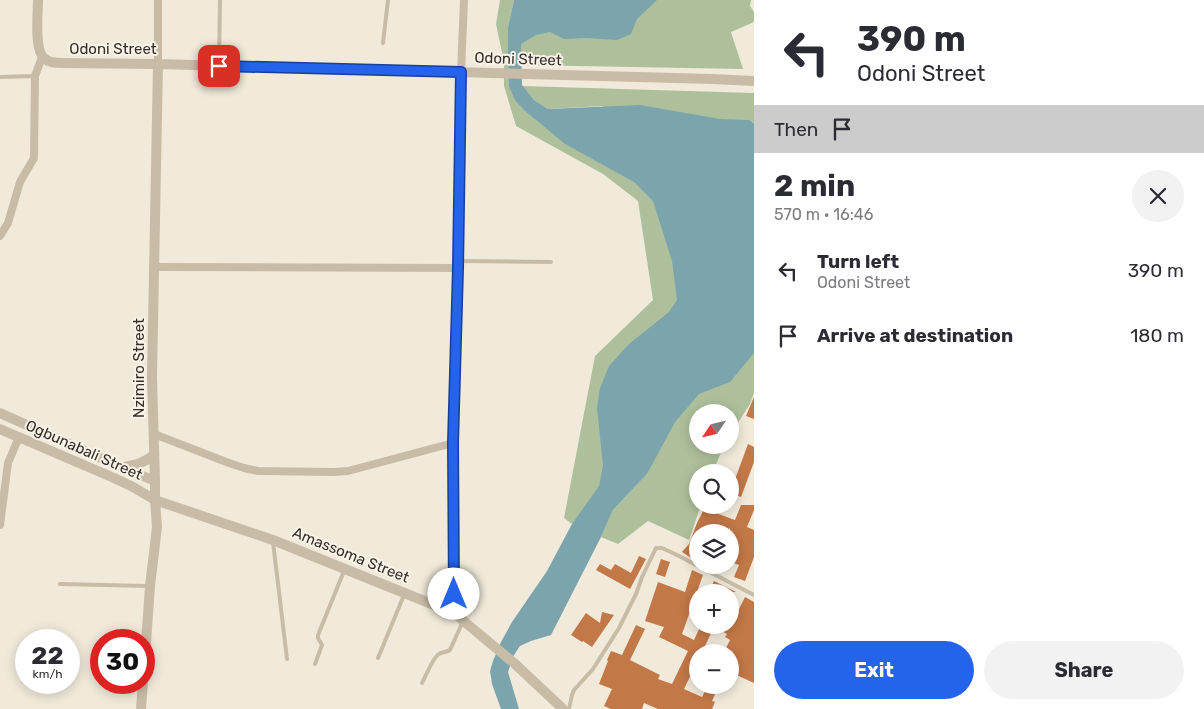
<!DOCTYPE html>
<html lang="en">
<head>
<meta charset="utf-8">
<style>
  :root { --surface:#fff; --page:#f2f2f3; --text:#2b2b33; --muted:#7c7c81; --accent:#2563eb }
  body { margin:0; font-family:Rubik,sans-serif; background:var(--page); color:var(--text); height:100vh; display:flex; flex-direction:column; font-size:19px; white-space:nowrap }
  * { box-sizing:border-box; margin:0 }
  p { font-size:16px; color:var(--muted) }
  .icon { flex:none; width:28px; height:28px; fill:none; stroke:currentColor; stroke-width:2; stroke-linecap:round; stroke-linejoin:round }
  .map { position:relative; flex:1; overflow:hidden }
  .panel { display:flex; flex-direction:column; background:var(--surface); width:450px }
  .panel>* { flex:none }
  .guide { background:#fff; color:var(--text); overflow:hidden }
  .needle { width:32px; rotate:235deg }
  .tools { position:absolute; left:689px; top:404px; display:grid; gap:10px }
  .tools a { display:grid; place-items:center; width:50px; height:50px; border-radius:50%; background:var(--surface); box-shadow:0 2px 12px #0003; font-size:25px }
  .speed { position:absolute; left:15px; top:629px; display:flex; gap:10px; font-size:25px; font-weight:700; text-align:center }
  .speed>* { display:grid; place-content:center; width:65px; height:65px; border-radius:50%; background:var(--surface); box-shadow:0 2px 12px #0003; line-height:1 }
  .speed small { font-size:12px; font-weight:400 }
  .speed .limit { border:8px solid #d22; background:#fff; color:#111 }
  .pin { position:absolute; display:grid; place-items:center; width:42px; height:42px; color:#fff; margin:-21px; border-radius:10px; box-shadow:0 2px 8px #0006 }
  .me { position:absolute; width:55px; margin:-28px; rotate:0deg; stroke-linejoin:round; filter:drop-shadow(0 0 4px #0008) }
  .turn { display:flex; align-items:center; gap:18px; height:105px; padding:0 20px; font-size:22px }
  .turn .icon { width:65px; height:65px; stroke-width:2.5 }
  .turn b { display:block; font-size:35px; line-height:42px }
  .then { display:flex; align-items:center; height:48px; padding:0 20px; background:#0003; gap:10px; font-size:19px }
  .round { display:grid; place-items:center; flex:none; width:52px; height:52px; border-radius:26px; background:var(--page) }
  .head { display:flex; align-items:center; justify-content:space-between; height:85px; padding:0 20px }
  h1 { font-size:30px; font-weight:700; line-height:38px }
  .primary-button { display:flex; gap:10px; margin-top:auto; padding:10px 20px }
  .primary-button a { flex:1; height:58px; border-radius:30px; background:var(--accent); color:#fff; font-size:20px; font-weight:700; line-height:58px; text-align:center }
  .primary-button a+a { background:var(--page); color:var(--text) }
  ul { padding:0; list-style:none }
  li { display:flex; align-items:center; gap:15px; height:65px; padding:0 20px }
  li div { flex:1 }
  li b { display:block; font-size:19px }
  li em { font-style:normal }
  main { display:flex; flex:1; min-height:0 }
  .map>svg:first-child { display:block }
  .green { fill:#aec09b }
  .water { fill:#7ba4ad }
  .building { fill:#c37847 }
  .lines { fill:none; stroke-linecap:round; stroke-linejoin:round }
  .service { stroke:#c9bca7; stroke-width:4 }
  .minor { stroke:#c9bca7; stroke-width:8 }
  .tertiary { stroke:#c9bca7; stroke-width:10 }
  .route-casing { stroke:#184099; stroke-width:12 }
  .route { stroke:#2563eb; stroke-width:9 }
  .labels { text-anchor:middle; dominant-baseline:central; stroke-width:4; stroke-linejoin:round; paint-order:stroke }
  .street-label { font-size:15px; fill:#352e28; stroke:#f9f3e7 }
</style>
</head>
<body>
<main>
<div class="map">
<svg width="754" height="709" viewBox="0 0 754 709">
  <rect width="100%" height="100%" fill="#f1eadb"/>
  <path class="green" d="M 500,0 L 514,0 L 508,27 L 515,100 L 713,202 L 626,454 L 572,524 L 564,518 L 595,356 L 653,300 L 638,201 L 603,174 L 516,126 L 504,86 L 504,62 L 496,24 Z
    M 536,0 L 751,0 L 750,6 L 754,12 L 754,22 L 731,32 L 743,69 L 521,65 L 521,44 Z
    M 522,86 L 754,93 L 754,393 L 750,404 L 730,435 L 730,412 L 698,412 L 698,445 L 724,445 L 713,472 L 698,472 L 698,505 L 701,505 L 689,540 L 648,521 L 618,544 L 601,537 L 613,510 L 647,474 L 726,313 L 603,106 L 548,109 L 534,100 Z"/>
  <path class="water" d="M 514,0 L 657,0 L 637,19 L 631,34 L 617,40 L 587,38 L 564,39 L 550,32 L 536,35 L 521,44 L 522,85 L 534,100 L 548,109 L 640,105 L 720,119 L 749,120 L 754,124 L 754,353 L 730,382 L 699,394 L 675,422 L 647,474 L 613,510 L 601,537 L 551,635 L 531,641 L 520,646 L 514,655 L 508,672 L 519,709 L 501,709 L 492,684 L 490,671 L 493,661 L 501,642 L 512,622 L 547,571 L 572,524 L 599,486 L 603,465 L 597,408 L 600,388 L 609,366 L 629,344 L 669,312 L 677,300 L 672,261 L 653,201 L 634,182 L 565,144 L 524,110 L 515,100 L 509,86 L 508,63 L 508,27 Z"/>
  <path class="building" d="M 754,397 L 754,419 L 746,416 Z
    M 748,444 L 754,447 L 754,462 L 741,497 L 730,493 Z
    M 706,505 L 720,505 L 716,513 L 735,520 L 741,505 L 754,505 L 754,510 L 747,527 L 754,530 L 754,557 L 745,581 L 734,577 L 739,565 L 730,562 L 730,527 L 728,532 L 698,532 L 698,551 L 693,559 L 682,552 L 689,544 L 697,523 Z
    M 639,556 L 646,559 L 630,589 L 596,570 L 600,564 L 611,570 L 615,564 L 631,573 Z
    M 661,559 L 670,562 L 665,577 L 656,574 Z
    M 692,570 L 703,575 L 682,634 L 694,640 L 701,625 L 731,625 L 745,597 L 754,602 L 754,683 L 730,672 L 730,652 L 724,652 L 730,640 L 725,637 L 727,634 L 714,627 L 705,646 L 717,652 L 698,652 L 698,660 L 684,689 L 702,697 L 708,685 L 719,685 L 712,701 L 715,702 L 712,709 L 658,709 L 644,703 L 642,709 L 611,709 L 604,706 L 612,689 L 599,684 L 608,661 L 607,660 L 611,651 L 622,655 L 636,625 L 645,629 L 630,660 L 660,675 L 658,679 L 672,684 L 688,651 L 659,637 L 664,627 L 645,621 L 658,582 L 685,592 Z
    M 714,581 L 736,592 L 709,592 Z
    M 602,612 L 614,615 L 592,647 L 583,641 L 582,642 L 571,635 L 586,613 L 600,623 Z"/>
  <g class="lines">
    <path class="service" d="M 383,43 L 388,0
      M 219,65 L 220,0
      M 0,77 L 35,76
      M 458,261 L 551,262
      M 273,542 L 287,659
      M 60,584 L 148,586
      M 378,658 L 404,595
      M 315,664 L 322,645 L 318,638 L 318,635 L 344,571
      M 422,683 C 426,676 433,657 439,654 C 442,652 447,652 450,650 L 463,621
      M 569,709 L 572,695 L 574,690 L 593,669 L 619,628 L 636,594 L 642,577 L 656,548 L 662,548 L 675,554 L 754,595"/>
    <path class="minor" d="M 158,64 L 158,0
      M 0,236 L 8,223 L 20,182 L 34,158 L 35,76 L 42,57
      M 154,267 L 458,268
      M 154,434 L 229,463 L 244,468 L 258,471 L 334,472 L 348,471 L 453,443
      M 0,525 L 8,463 L 19,437
      M 454,613 L 453,443 L 458,268 L 461,72 L 464,0"/>
    <path class="tertiary" d="M 38,0 C 38,13 34,50 44,58 C 49,63 56,63 62,63 L 158,64 L 712,79 L 754,81
      M 0,413 L 121,467 L 155,481
      M 0,429 L 114,478 L 133,487 L 155,500 L 273,540 L 454,613 L 514,663 L 563,709
      M 123,467 C 136,465 144,463 154,455
      M 144,671 L 150,586 L 157,527 L 155,500 L 155,481 L 152,377 L 158,64
      M 141,709 L 143,682"/>
  </g>
  <g class="lines">
    <g class="route-casing">
      <path id="route" d="M 219,66 L 461,72 L 458,268 L 453,443 L 454,594"/>
    </g>
    <use href="#route" class="route"/>
  </g>
  <g class="labels">
    <g class="street-label">
      <text x="113" y="49">Odoni Street</text>
      <text transform="translate(518 59) rotate(2)">Odoni Street</text>
      <text transform="translate(139 368) rotate(-90)">Nzimiro Street</text>
      <text transform="translate(84 450) rotate(24)">Ogbunabali Street</text>
      <text transform="translate(351 555) rotate(22)">Amassoma Street</text>
    </g>
  </g>
</svg>
<div class="tools">
<a><svg class="needle" viewBox="-14 -14 28 28"><path d="M0-13l5 13h-10z" fill="#e53935"/><path d="M0 13l5-13h-10z" fill="#7c7c81"/></svg></a>
<a><svg class="icon" aria-label="search" viewBox="0 0 24 24"><circle cx="10" cy="10" r="6"/><path d="M15 15l6 6"/></svg></a>
<a><svg class="icon" aria-label="layers" viewBox="0 0 24 24"><path d="M12 4l9 5-9 5-9-5zM3 14l9 5 9-5"/></svg></a>
<a>+</a>
<a>−</a>
</div>
<div class="speed"><div>22<small>km/h</small></div><div class="limit">30</div></div>
<div class="pin" style="left:219px;top:66px;background:#d93025"><svg class="icon" aria-label="arrive" viewBox="0 0 24 24"><path d="M6 21V4h12l-3 4 3 4H6"/></svg></div>
<svg class="me" style="left:454px;top:594px" viewBox="-20 -20 40 40"><circle r="19" fill="#fff"/><path d="M0-13L10 11 0 6-10 11z" fill="#2563eb"/></svg>
</div>
<section class="panel">
<div class="guide">
<div class="turn"><svg class="icon" aria-label="left" viewBox="0 0 24 24"><path d="M17 20v-9H6M10 6l-5 5 5 5"/></svg><div><b>390 m</b>Odoni Street</div></div>
<div class="then">Then<svg class="icon" aria-label="arrive" viewBox="0 0 24 24"><path d="M6 21V4h12l-3 4 3 4H6"/></svg></div>
</div>
<div class="head"><div><h1>2 min</h1><p>570 m · 16:46</p></div><a class="round"><svg class="icon" aria-label="close" viewBox="0 0 24 24"><path d="M6 6l12 12M18 6L6 18"/></svg></a></div>
<ul>
<li><svg class="icon" aria-label="left" viewBox="0 0 24 24"><path d="M17 20v-9H6M10 6l-5 5 5 5"/></svg><div><b>Turn left</b><p>Odoni Street</p></div><em>390 m</em></li>
<li><svg class="icon" aria-label="arrive" viewBox="0 0 24 24"><path d="M6 21V4h12l-3 4 3 4H6"/></svg><div><b>Arrive at destination</b></div><em>180 m</em></li>
</ul>
<div class="primary-button"><a>Exit</a><a>Share</a></div>
</section>
</main>
</body>
</html>
